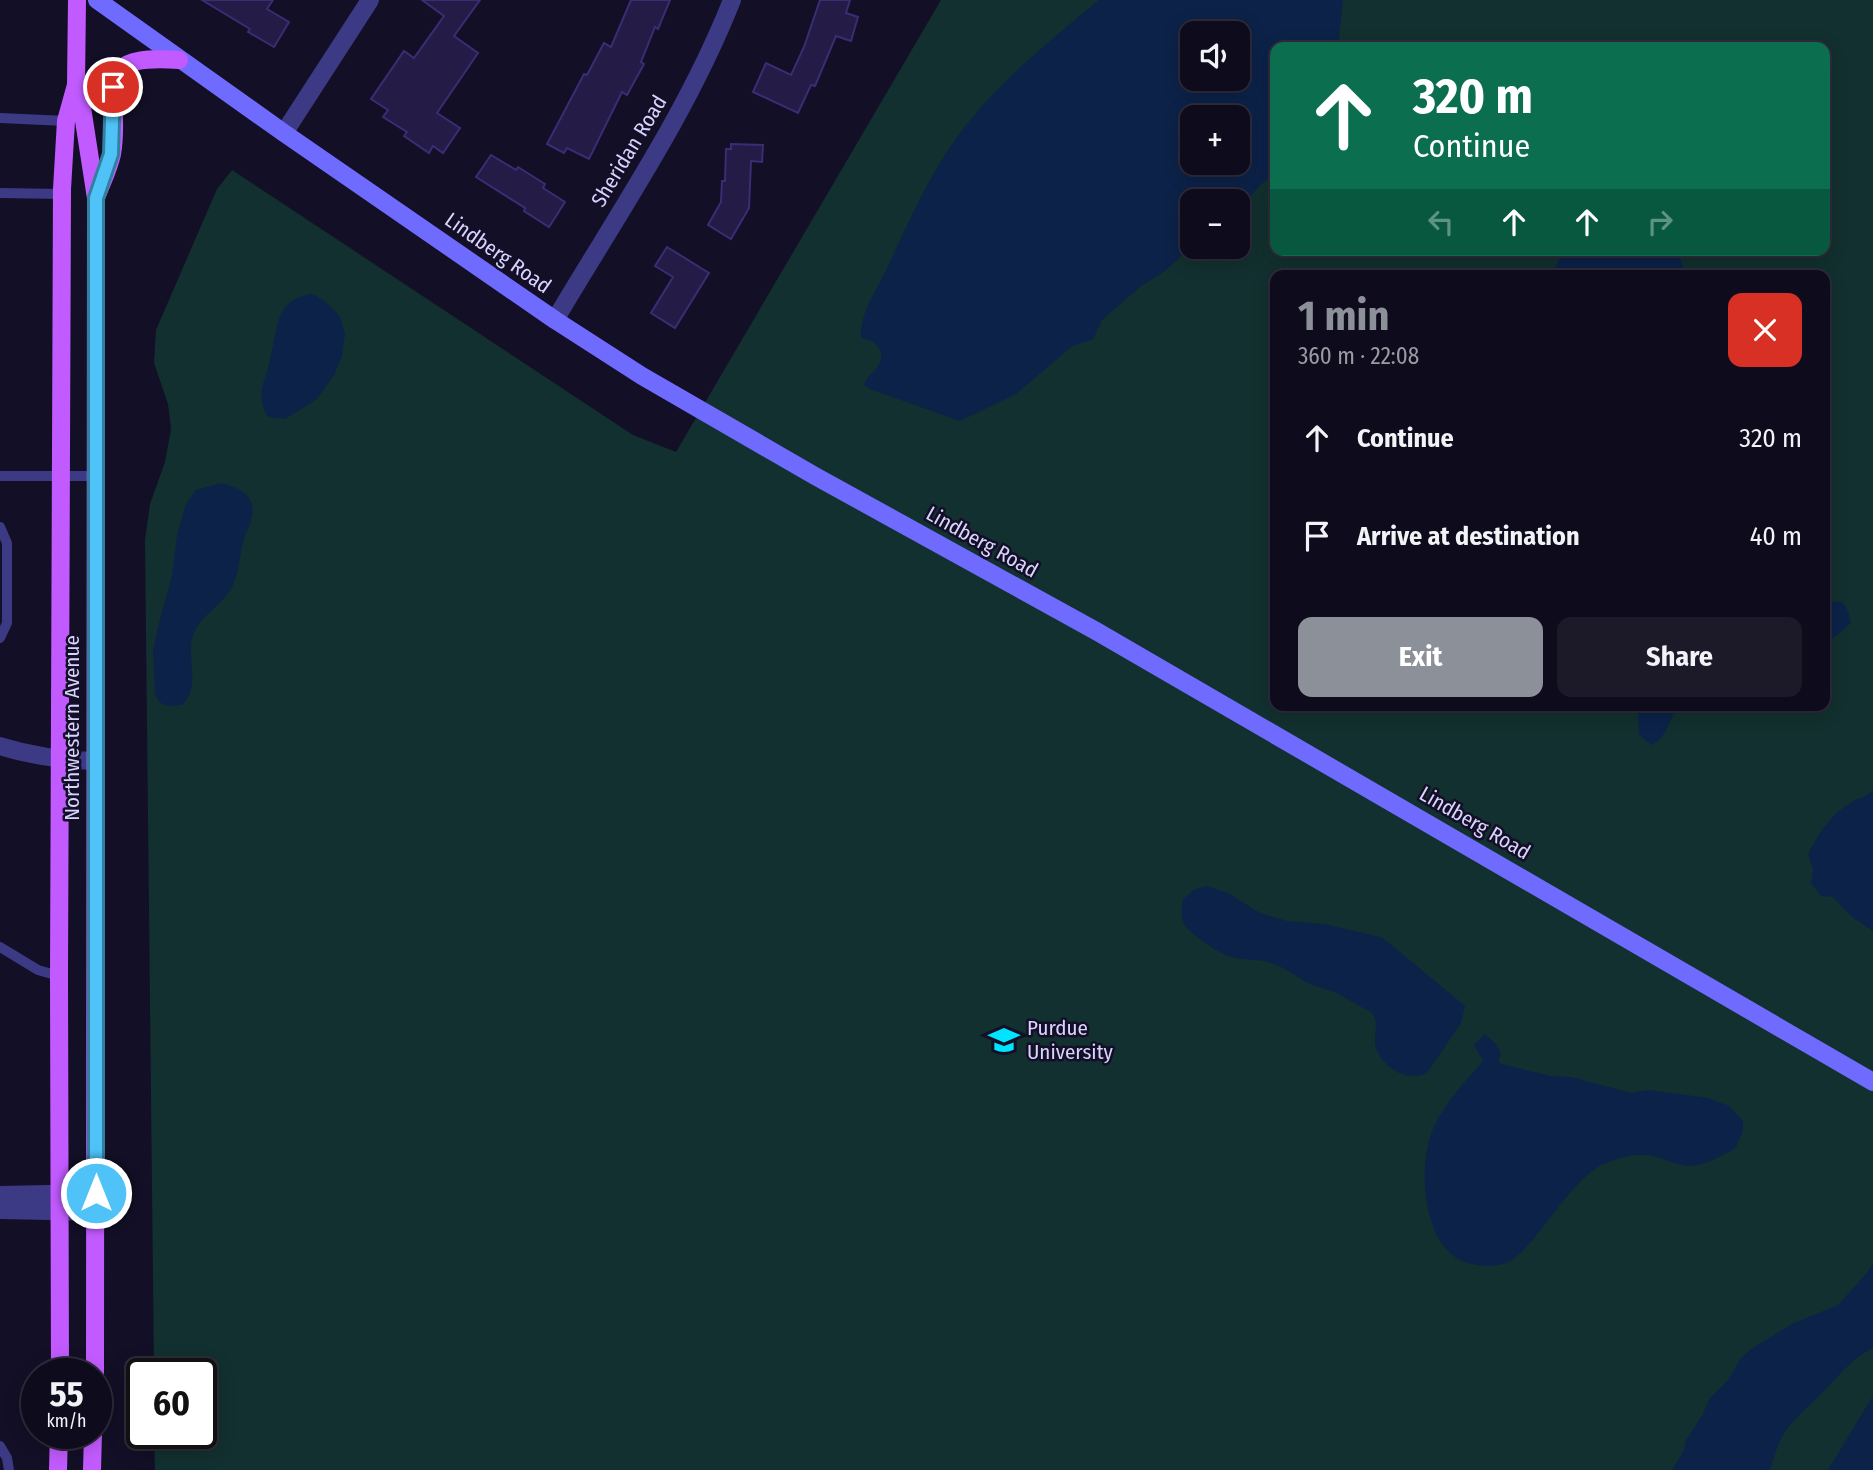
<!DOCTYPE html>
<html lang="en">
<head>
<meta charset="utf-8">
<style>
  :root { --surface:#0e0b1c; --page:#1c1929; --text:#f1f3f6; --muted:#9b9ba3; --line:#2e2b3b; --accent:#8c9099 }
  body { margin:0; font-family:"Fira Sans Condensed",sans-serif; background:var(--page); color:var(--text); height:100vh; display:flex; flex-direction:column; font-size:26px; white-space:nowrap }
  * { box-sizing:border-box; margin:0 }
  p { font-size:23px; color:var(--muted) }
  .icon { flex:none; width:38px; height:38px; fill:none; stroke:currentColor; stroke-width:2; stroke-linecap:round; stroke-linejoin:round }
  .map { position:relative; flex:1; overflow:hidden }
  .panel { position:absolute; left:1270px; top:270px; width:560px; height:441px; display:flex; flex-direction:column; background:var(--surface); border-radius:14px; box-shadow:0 4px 18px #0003,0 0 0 2px var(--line) }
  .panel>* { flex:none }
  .hud { position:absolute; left:1270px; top:42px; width:560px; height:214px; border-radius:14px; box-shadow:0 4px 18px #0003,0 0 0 2px var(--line); background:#0b6e4f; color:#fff; overflow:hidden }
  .controls { position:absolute; left:1180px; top:21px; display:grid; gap:14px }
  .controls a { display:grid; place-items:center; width:70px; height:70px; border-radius:14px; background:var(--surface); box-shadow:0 4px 18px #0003,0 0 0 2px var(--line); font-size:35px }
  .speed { position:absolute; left:21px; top:1358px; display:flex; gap:14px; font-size:35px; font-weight:700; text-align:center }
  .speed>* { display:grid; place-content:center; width:91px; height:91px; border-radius:50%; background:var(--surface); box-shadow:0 4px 18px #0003,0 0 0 2px var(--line); line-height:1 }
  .speed small { font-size:18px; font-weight:400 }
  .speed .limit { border:4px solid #111; border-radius:10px; background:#fff; color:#111 }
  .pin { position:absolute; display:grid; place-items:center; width:60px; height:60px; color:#fff; margin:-30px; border:4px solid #fff; border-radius:50%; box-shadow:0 2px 7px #0007 }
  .me { position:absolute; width:77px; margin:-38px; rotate:0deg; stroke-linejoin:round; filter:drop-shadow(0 0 5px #0008) }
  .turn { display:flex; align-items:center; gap:24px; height:147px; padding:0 28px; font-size:32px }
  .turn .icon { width:91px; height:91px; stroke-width:2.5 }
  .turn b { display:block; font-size:49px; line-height:60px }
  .lanes { display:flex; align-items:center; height:66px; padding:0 28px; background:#0003; justify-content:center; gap:35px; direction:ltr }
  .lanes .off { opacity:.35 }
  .round { display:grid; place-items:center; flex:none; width:74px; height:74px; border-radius:14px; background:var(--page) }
  .head { display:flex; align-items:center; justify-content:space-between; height:119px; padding:0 28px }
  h1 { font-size:42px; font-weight:700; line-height:52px; color:var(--accent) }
  .primary-button { display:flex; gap:14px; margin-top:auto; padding:14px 28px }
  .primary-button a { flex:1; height:80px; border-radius:14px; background:var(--accent); color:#fff; font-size:28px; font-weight:700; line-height:80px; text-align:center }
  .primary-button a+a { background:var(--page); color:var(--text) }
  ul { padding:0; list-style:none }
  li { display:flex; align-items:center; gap:21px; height:98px; padding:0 28px }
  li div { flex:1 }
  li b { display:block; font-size:26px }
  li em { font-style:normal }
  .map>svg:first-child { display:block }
  .green { fill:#12302f; fill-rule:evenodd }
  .water { fill:#0c2248; fill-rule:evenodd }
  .building { fill:#241b47; stroke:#3b2d73; stroke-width:2 }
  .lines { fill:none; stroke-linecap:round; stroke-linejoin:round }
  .service { stroke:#3d3a85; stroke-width:10 }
  .minor { stroke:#3d3a85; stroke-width:18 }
  .secondary { stroke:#6f6bff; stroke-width:18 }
  .primary { stroke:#c25bff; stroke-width:18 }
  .route-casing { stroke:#337fa1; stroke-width:18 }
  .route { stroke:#4fc3f7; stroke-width:12 }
  .labels { text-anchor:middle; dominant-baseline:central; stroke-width:5; stroke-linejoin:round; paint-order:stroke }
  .street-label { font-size:21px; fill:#d9d4ff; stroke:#130f26 }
  .poi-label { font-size:21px; fill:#d9d4ff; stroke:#130f26; text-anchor:start }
</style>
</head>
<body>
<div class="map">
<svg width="1873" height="1470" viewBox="0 0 1873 1470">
  <rect width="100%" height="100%" fill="#130f26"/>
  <path class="green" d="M 941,0 L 1873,0 L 1873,1470 L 155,1470 L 154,1433 L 201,1433 L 201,1374 L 154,1374 L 145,540 L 150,504 L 165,462 L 171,429 L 168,404 L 154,363 L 156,330 L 217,189 L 232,170 L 633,435 L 676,452 ZM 1192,33 L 1237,33 L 1237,79 L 1192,79 ZM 1276,47 L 1825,47 L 1825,250 L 1276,250 ZM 1192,117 L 1237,117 L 1237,163 L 1192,163 ZM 1192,201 L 1237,201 L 1237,247 L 1192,247 ZM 1276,275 L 1825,275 L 1825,705 L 1276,705 Z"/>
  <path class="water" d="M 1099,0 L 1343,0 L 1338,47 L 1276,47 L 1276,175 C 1262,179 1250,199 1237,209 L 1237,201 L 1192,201 L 1192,247 L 1200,247 L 1181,256 L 1165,271 L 1141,286 L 1102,320 L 1093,339 L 1071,347 L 1016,394 L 960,421 L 870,389 L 864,385 C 867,375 877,371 880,362 C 885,349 874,340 863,339 L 861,336 C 861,310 877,290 887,268 C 911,217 935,162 971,119 C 1008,74 1054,37 1099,0 ZM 1237,33 L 1237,79 L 1192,79 L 1192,33 ZM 1237,117 L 1237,163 L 1192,163 L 1192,117 Z
    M 1564,250 L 1676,250 L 1687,275 L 1552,275 Z
    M 313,294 L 325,301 L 339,315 L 345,333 L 342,356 L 334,375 L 317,399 L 285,419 L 268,417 C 255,396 265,381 270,360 C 278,330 274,298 313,294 Z
    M 221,483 C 244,489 259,498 250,524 C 248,529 245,534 244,539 C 239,555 240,572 232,587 C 222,606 198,616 192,638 C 187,661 201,687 182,705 L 167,706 L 159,702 L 155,694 L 153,651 L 157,631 L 172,575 L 177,535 L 186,504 L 196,490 Z
    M 1825,601 L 1842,602 L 1848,611 L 1851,623 L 1825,645 Z
    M 1638,705 L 1680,705 C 1669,717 1668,738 1651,745 L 1639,735 Z
    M 1873,790 L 1873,931 L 1851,916 L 1833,897 L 1821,896 L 1811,883 L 1813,869 L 1808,854 C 1818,835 1830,815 1850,803 C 1859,797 1864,799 1873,790 Z
    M 1207,886 L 1228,893 L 1260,913 L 1287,921 L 1326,924 L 1383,938 L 1465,1006 L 1461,1023 L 1427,1073 C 1408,1083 1383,1068 1376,1048 C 1372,1036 1381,1024 1371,1012 C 1369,1011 1343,997 1338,994 C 1329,989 1318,988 1308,983 C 1295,976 1285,967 1271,963 C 1257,958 1242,961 1228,956 C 1219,953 1190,934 1185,925 C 1180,918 1182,907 1183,899 L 1195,889 Z
    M 1485,1034 L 1497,1045 L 1501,1054 L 1498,1063 L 1551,1076 L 1571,1077 L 1631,1093 L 1649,1090 L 1708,1098 L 1729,1106 L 1743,1121 L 1743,1131 L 1735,1149 C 1721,1155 1705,1166 1691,1166 C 1680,1166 1670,1161 1660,1158 C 1639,1151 1624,1156 1604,1164 C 1568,1179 1531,1258 1503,1264 C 1485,1268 1460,1265 1448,1251 C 1422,1224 1419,1162 1433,1129 C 1444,1104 1465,1081 1483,1061 L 1474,1045 Z
    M 1873,1263 L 1873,1348 C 1850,1360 1841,1374 1824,1391 C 1810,1406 1790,1420 1781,1439 C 1776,1449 1773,1460 1770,1470 L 1672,1470 L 1684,1450 L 1686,1440 L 1702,1416 L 1710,1398 L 1728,1380 L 1741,1358 L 1754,1347 L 1794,1323 L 1838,1305 L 1866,1274 Z
    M 1873,1398 L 1873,1470 L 1828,1470 L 1871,1399 Z"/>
  <path class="building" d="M 202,0 L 273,0 L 267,9 L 289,22 L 274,47 L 248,32 L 250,29 Z
    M 422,0 L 480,0 L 454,36 L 478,53 L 437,113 L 460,128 L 443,153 L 433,146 L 429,153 L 404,136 L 407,132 L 383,117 L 388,110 L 371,99 L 404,51 L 414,58 L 444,16 Z
    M 631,0 L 670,0 L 658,29 L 655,27 L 641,62 L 644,64 L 627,95 L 622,92 L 589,159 L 567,148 L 564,153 L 547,144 L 584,74 L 587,75 L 604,43 L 611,47 Z
    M 820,0 L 850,0 L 846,13 L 858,17 L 851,41 L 836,36 L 815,86 L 811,85 L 798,113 L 753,92 L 766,63 L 791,75 L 804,47 Z
    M 731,144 L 763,145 L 762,162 L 751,161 L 749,208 L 731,239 L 708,225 L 721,202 L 722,181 L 725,181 L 726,149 L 731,149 Z
    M 491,155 L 516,170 L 518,167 L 545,184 L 543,188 L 565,202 L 549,227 L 524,211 L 525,208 L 476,177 Z
    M 667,247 L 709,273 L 675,328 L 651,313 L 673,277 L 655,266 Z"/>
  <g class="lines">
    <path class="service" d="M 0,118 L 66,121
      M 0,193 L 62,194
      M 0,476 L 95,476
      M 0,527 L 7,543 L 7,623 L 0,638
      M 0,947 L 38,970 L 59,976
      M 0,1446 L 7,1458 L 9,1470"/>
    <path class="minor" d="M 284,133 L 370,0
      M 555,320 C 617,215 687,114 732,0
      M 0,746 C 32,756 61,760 94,761
      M 0,1195 L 96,1193
      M 0,1210 L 96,1212"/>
    <path class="secondary" d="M 97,0 L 284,133 L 555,320 L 642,376 L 815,476 L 1096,631 L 1873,1082"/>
    <path class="primary" d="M 77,0 L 76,85 L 81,101 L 96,198 L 95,1374
      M 97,195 C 102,182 109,168 112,154 C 123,92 85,53 179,60
      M 60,1374 L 59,976 L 62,189 L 66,121 L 76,85
      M 58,1470 L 59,1433
      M 92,1470 L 93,1433"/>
  </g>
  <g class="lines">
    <g class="route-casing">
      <path id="route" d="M 96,1193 L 96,198 L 111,154 L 113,87"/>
    </g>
    <use href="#route" class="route"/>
  </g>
  <defs>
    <g id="university-bare" transform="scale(2.415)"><path d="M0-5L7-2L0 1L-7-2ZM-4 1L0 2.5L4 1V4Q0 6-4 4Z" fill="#00e5ff" stroke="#130f26" stroke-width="2.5" paint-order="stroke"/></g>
  </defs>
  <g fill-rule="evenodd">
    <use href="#university-bare" x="1004" y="1040"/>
  </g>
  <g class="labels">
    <g class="street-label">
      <text transform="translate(629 151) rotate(-59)">Sheridan Road</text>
      <text transform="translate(498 253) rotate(35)">Lindberg Road</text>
      <text transform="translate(982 542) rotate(29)">Lindberg Road</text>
      <text transform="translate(72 728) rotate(-90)">Northwestern Avenue</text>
      <text transform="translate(1475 823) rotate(30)">Lindberg Road</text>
    </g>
    <g class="poi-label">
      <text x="1027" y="1028">Purdue<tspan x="1027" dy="24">University</tspan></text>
    </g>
  </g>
</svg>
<div class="controls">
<a><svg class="icon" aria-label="sound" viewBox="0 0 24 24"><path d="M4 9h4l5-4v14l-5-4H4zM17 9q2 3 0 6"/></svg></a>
<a>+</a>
<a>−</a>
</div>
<div class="speed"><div>55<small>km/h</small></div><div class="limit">60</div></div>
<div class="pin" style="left:113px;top:87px;background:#d93025"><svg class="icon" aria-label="arrive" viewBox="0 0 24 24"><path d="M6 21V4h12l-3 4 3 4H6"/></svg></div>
<svg class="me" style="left:96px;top:1193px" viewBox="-20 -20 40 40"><circle r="17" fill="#4fc3f7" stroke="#fff" stroke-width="3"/><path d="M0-11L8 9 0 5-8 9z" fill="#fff"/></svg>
<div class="hud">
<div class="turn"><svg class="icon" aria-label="ahead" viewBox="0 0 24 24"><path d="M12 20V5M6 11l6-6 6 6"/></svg><div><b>320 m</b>Continue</div></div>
<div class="lanes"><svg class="icon off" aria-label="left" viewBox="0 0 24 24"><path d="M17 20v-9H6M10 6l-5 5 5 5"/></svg><svg class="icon" aria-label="ahead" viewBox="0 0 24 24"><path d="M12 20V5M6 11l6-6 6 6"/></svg><svg class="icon" aria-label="ahead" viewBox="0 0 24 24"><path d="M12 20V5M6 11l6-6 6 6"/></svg><svg class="icon off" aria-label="right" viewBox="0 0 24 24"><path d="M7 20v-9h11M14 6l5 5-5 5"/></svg></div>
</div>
<section class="panel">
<div class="head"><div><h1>1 min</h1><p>360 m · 22:08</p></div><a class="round" style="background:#d93025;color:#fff"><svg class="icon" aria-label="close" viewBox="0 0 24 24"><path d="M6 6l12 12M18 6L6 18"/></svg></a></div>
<ul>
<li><svg class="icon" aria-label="ahead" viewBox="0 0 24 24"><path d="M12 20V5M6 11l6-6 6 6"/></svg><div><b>Continue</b></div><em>320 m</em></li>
<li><svg class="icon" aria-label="arrive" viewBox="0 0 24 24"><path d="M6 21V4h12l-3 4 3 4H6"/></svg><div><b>Arrive at destination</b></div><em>40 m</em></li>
</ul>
<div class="primary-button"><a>Exit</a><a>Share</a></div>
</section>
</div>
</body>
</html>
